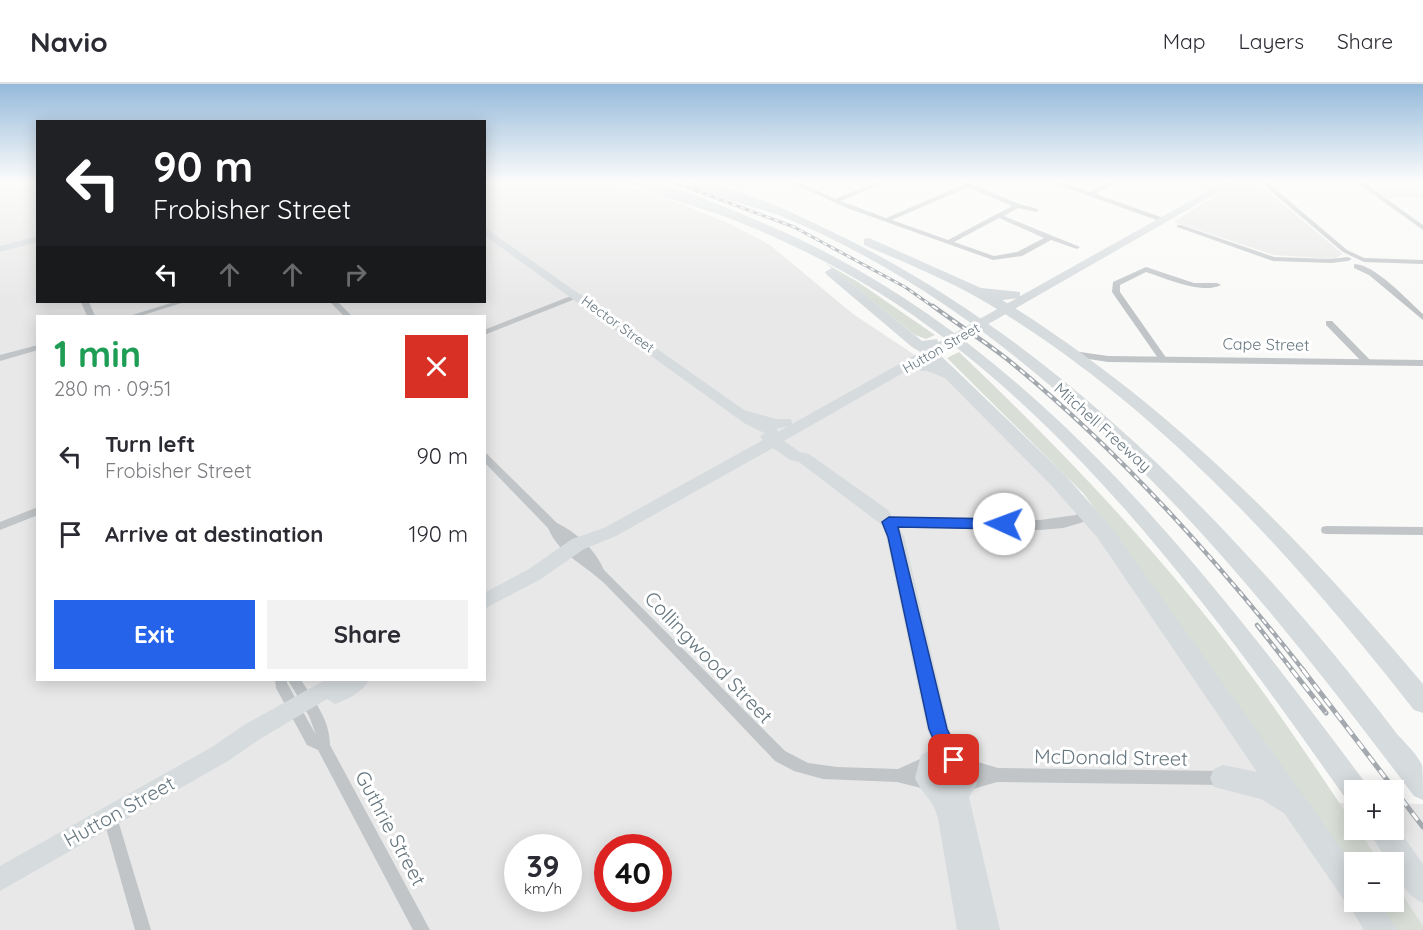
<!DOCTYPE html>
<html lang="en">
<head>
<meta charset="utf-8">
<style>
  :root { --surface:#fff; --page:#f2f2f3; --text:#2b2b33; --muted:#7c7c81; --line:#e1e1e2; --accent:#2563eb }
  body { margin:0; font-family:Quicksand,sans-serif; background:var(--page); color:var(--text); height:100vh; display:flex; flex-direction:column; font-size:22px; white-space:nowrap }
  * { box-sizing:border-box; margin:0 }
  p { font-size:20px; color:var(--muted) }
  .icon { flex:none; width:33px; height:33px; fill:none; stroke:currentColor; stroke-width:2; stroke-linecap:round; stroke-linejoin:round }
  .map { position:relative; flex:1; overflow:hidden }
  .sheet { position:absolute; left:36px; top:231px; width:450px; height:366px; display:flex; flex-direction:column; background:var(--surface); border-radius:0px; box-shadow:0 3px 15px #0003 }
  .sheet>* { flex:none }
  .guide { position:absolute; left:36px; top:36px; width:450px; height:183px; border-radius:0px; box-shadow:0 3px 15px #0003; background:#202124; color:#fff; overflow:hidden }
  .buttons { position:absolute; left:1344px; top:696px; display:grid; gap:12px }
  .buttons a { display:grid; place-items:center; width:60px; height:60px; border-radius:0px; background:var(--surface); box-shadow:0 3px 15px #0003; font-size:30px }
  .speed { position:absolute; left:504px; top:750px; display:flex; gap:12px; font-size:30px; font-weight:700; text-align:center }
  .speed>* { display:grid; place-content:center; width:78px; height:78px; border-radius:50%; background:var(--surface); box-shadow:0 3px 15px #0003; line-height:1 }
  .speed small { font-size:15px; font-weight:400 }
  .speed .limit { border:9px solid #d22; background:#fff; color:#111 }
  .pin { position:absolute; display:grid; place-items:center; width:51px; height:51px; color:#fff; margin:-26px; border-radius:12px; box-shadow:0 3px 9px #0006 }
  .me { position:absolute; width:66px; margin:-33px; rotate:272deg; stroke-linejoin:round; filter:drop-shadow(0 0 4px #0008) }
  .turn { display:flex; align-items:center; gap:21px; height:126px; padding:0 18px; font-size:27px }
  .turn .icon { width:78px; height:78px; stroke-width:2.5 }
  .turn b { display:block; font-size:42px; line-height:51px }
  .lanes { display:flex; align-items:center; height:57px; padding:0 18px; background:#0003; justify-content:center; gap:30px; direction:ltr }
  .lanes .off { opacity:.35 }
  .round { display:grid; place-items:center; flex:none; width:63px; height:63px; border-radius:0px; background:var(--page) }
  .overview { display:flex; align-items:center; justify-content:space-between; height:102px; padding:0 18px }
  h1 { font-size:36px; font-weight:700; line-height:45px; color:#1e9e55 }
  .button { display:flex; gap:12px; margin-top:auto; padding:12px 18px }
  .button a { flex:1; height:69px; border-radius:0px; background:var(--accent); color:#fff; font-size:24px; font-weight:700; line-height:69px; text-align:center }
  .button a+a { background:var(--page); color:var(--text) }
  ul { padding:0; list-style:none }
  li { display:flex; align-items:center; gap:18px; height:78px; padding:0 18px }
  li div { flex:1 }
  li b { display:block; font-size:22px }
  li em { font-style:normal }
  header { display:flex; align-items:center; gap:36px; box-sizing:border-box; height:84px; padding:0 30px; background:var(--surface); border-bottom:2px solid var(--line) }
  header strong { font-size:28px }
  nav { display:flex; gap:33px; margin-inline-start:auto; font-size:21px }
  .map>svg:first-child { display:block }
  .built { fill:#e7e8e7; fill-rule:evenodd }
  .green { fill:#d9ded7 }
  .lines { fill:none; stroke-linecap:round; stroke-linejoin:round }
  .minor { fill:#c1c5c8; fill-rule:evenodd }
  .tertiary { fill:#c1c5c8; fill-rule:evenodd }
  .secondary { fill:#d6dbde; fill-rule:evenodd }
  .primary { fill:#d6dbde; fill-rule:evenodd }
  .motorway { fill:#d6dbde; fill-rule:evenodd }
  .rail-far2-casing { stroke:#a3a9ae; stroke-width:3 }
  .rail-far1-casing { stroke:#a3a9ae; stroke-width:4.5 }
  .rail-casing { stroke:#a3a9ae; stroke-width:5 }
  .rail-far2 { stroke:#fff; stroke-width:1.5; stroke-dasharray:4.5; stroke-linecap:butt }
  .rail-far1 { stroke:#fff; stroke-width:2; stroke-dasharray:6; stroke-linecap:butt }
  .rail { stroke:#fff; stroke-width:3; stroke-dasharray:9; stroke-linecap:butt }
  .route { fill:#2563eb; stroke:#184099; stroke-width:1.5 }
  .labels { text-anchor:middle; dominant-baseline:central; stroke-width:6; stroke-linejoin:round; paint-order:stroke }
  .far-street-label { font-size:14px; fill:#66767f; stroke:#fff }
  .street-label { font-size:16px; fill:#66767f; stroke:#fff }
  .near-street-label { font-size:20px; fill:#66767f; stroke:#fff }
</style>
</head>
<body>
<header>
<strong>Navio</strong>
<nav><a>Map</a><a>Layers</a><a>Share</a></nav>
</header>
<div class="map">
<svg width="1423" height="846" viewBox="0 0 1423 846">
  <rect width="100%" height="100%" fill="#f9f9f7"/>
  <path class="built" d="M 0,98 L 37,98 L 38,218 L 484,218 L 485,98 L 608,98 L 659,111 L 730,140 L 770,161 L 853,230 L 942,289 L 1076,421 L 1288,719 L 1354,719 L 1354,746 L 1394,746 L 1394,719 L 1423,720 L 1423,846 L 0,846 ZM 38,232 L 484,232 L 484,596 L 38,596 ZM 518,764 L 568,764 L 568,814 L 518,814 ZM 608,764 L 658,764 L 658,814 L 608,814 ZM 1354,778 L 1394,778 L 1394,818 L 1354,818 Z
    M 1236,98 L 1256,98 L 1343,170 L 1334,175 L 1274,171 L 1174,138 Z
    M 1370,101 L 1410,101 L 1423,110 L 1423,114 L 1387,114 Z"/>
  <path class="green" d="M 825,179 L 858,198 L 935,251 L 926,255 L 915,251 Z
    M 959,268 C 1041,346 1120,427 1192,515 C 1251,587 1303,664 1354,741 L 1354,746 L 1358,746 L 1380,778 L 1354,778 L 1354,787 L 1084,410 L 947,274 Z
    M 1394,798 L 1423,842 L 1423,846 L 1397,846 L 1376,818 L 1394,818 Z"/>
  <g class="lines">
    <path class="minor" d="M 790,98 L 798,98 L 835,115 L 876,98 L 885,98 L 841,117 L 886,134 L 963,101 L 958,98 L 967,98 L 1019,120 L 1038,125 L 1038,127 L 1036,128 L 1018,124 L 1004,132 L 1080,163 L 1077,165 L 1051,156 L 1022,172 L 993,176 L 847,124 ZM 968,103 L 1012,122 L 948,156 L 892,136 ZM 999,134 L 1044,154 L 1017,168 L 994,172 L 954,158 Z
      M 1109,98 L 1117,98 L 1091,112 L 1086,111 Z
      M 1260,98 L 1267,98 L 1347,166 L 1364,174 L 1423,176 L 1423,180 L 1364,178 L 1343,168 Z
      M 1356,98 L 1363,98 L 1423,141 L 1423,146 Z
      M 1177,141 L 1181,141 L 1274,173 L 1331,175 L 1348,173 L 1352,175 L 1348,177 L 1331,179 L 1273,177 L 1177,143 Z
      M 1354,180 C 1375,180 1407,216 1423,230 L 1423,236 L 1369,191 L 1354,184 Z
      M 1146,183 L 1194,199 L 1217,199 L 1221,201 C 1202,211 1165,194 1146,188 L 1120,201 L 1120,208 L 1167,275 L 1163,278 L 1160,277 L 1112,208 L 1113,198 Z
      M 576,210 L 583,212 L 484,251 L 484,246 Z
      M 81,218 L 89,218 L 95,232 L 87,232 Z
      M 174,218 L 185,218 L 140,232 L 129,232 Z
      M 330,218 L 338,218 L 352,232 L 344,232 Z
      M 1326,237 L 1332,237 L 1370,276 L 1370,280 L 1364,280 L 1326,241 Z
      M 38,261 L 38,266 L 0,277 L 0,271 Z
      M 484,369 L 487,370 L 557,439 C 577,449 595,465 604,486 L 785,667 L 808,679 L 837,683 L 898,685 L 929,671 L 934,673 L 936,678 L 934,683 L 918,690 L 934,694 L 936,699 L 934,704 L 929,706 L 897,698 L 823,695 L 794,687 L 775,677 C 719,618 663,559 606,501 C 586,481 560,472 548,444 L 484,378 Z
      M 38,423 L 38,431 L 0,446 L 0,438 Z
      M 1326,442 L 1423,443 L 1423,451 L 1326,450 L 1322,449 L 1321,446 L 1322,443 Z
      M 275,596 L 287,596 L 287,599 L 316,651 L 309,632 L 288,596 L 301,596 C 314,616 330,636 330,661 L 430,846 L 413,846 L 318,666 L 307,661 L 276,604 Z
      M 961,673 L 998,684 L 1223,687 L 1228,689 L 1230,694 L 1228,699 L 1223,701 L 997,698 L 966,707 L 961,705 L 959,700 L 961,695 L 975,691 L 956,685 L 954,680 L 956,675 Z
      M 110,726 L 115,728 L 117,733 L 151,846 L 135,846 L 103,733 L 105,728 Z"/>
    <path class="tertiary" d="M 1050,98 L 1062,98 L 1169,136 L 1162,138 Z
      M 1073,267 L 1108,272 L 1423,276 L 1423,282 L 1108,278 L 1069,272 L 1069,268 Z
      M 1085,420 L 1092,425 L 1087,437 L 1063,444 L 1040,446 L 889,443 L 882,438 L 889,433 L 1040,436 L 1076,431 L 1080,422 Z"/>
    <path class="secondary" d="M 484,143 L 754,333 L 776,344 L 778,347 L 776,350 L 766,350 L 744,339 L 484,151 Z
      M 38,152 L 38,158 L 0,168 L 0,162 Z"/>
    <path class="primary" d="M 1224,98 L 1236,98 L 784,357 L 800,368 L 809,370 L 888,426 L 904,452 L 949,645 L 958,668 L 970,677 L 976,689 L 977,700 L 969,713 L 1000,846 L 957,846 L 938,734 C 932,713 923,712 915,694 L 921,671 L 935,664 L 927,645 L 886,452 L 882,441 L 799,378 L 790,376 L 773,364 L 616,452 L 584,465 L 541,495 L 484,525 L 484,509 L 529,485 L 572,455 L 604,444 L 763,356 L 760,353 L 763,350 L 774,350 L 788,342 L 776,345 L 739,334 L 737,331 L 739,328 L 744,326 L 776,335 L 791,335 L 792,340 ZM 941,683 C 948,684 954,688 955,696 L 951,699 L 945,699 L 938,692 Z
      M 325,596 L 369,596 C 364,607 347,616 335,620 L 327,615 L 260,655 L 228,677 L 0,807 L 0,782 L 212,663 L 244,641 Z"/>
    <path class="motorway" d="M 630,98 C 672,98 717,120 756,136 C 1020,244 1198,475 1364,697 L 1368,706 L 1354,706 L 1354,719 L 1346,715 C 1214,528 1074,332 878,208 C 830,178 778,153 726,133 C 706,125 642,108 630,98 Z
      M 686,98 C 727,98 781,123 818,141 C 1023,236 1188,396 1332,568 C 1354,595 1376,622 1397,650 C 1405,659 1417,670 1422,681 C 1423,690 1423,706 1423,716 L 1414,712 C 1278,531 1134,350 945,221 C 893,186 836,154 778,131 C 755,122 703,112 686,98 Z
      M 869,154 L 981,204 L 1020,208 L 1020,214 L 1002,216 C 1168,319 1298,451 1423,600 L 1423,629 L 1414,626 C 1292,471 1158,321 987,219 C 948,196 906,179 864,161 L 864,155 Z
      M 832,184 L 922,257 L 937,255 L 939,260 L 947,265 L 939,270 L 1065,391 L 1111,443 L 1354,782 L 1354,818 L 1380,818 L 1397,846 L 1364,846 L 1347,818 L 1344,816 L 1284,729 L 1261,715 L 1214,703 L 1210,694 L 1214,685 L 1223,681 L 1257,688 L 1097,453 L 1051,401 L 945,294 L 927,287 L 903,285 L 901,282 L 903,279 L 928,277 L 922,269 L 912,263 L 827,191 L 825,188 Z
      M 1394,739 L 1423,780 L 1423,819 C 1409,813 1394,794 1394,778 L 1388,778 L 1368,746 L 1394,746 Z"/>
    <g class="rail-far2-casing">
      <path id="rail-far2" d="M 673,98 L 794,143 L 905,203 L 935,224"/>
    </g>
    <g class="rail-far1-casing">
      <path id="rail-far1" d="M 933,222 C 957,240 983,256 1007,275 C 1119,366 1215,474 1304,587
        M 1257,541 L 1293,587"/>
    </g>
    <g class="rail-casing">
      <path id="rail" d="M 1292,586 L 1326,629
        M 1303,586 L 1423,743"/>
    </g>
    <use href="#rail-far2" class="rail-far2"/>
    <use href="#rail-far1" class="rail-far1"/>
    <use href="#rail" class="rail"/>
  </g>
  <linearGradient id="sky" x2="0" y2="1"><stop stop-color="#95badb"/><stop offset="0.45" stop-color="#fcfcfb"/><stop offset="1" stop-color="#fcfcfb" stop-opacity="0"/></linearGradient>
  <rect width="1423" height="217" fill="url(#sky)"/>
  <path class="route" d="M 889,433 L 1004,435 L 1011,440 L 1004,445 L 898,443 L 947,645 L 963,676 L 961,682 L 954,685 L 944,681 L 929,645 L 888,453 L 882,438 Z"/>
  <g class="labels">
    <g class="far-street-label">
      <text transform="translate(618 240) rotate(36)">Hector Street</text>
      <text transform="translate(941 264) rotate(-30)">Hutton Street</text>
    </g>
    <g class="street-label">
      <text transform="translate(1266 260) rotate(1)">Cape Street</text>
      <text transform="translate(1103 343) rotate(42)">Mitchell Freeway</text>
    </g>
    <g class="near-street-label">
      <text transform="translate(709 573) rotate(46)">Collingwood Street</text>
      <text transform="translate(1111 673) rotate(1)">McDonald Street</text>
      <text transform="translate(119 727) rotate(-29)">Hutton Street</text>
      <text transform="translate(391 744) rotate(62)">Guthrie Street</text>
    </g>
  </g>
</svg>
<div class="buttons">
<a>+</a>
<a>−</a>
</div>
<div class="speed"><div>39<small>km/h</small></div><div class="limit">40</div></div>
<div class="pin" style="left:954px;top:676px;background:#d93025"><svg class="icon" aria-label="arrive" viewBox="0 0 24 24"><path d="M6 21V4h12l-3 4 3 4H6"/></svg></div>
<svg class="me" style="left:1004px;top:440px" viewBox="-20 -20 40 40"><circle r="19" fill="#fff"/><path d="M0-13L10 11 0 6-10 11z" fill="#2563eb"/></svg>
<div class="guide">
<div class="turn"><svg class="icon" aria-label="left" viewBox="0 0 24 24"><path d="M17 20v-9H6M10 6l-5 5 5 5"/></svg><div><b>90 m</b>Frobisher Street</div></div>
<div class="lanes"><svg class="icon" aria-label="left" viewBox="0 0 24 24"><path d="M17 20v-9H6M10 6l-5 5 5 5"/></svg><svg class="icon off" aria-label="ahead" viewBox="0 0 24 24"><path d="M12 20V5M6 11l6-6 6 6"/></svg><svg class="icon off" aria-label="ahead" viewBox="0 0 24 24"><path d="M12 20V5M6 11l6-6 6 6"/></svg><svg class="icon off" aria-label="right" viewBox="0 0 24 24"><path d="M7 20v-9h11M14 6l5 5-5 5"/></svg></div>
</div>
<section class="sheet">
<div class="overview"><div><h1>1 min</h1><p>280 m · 09:51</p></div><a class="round" style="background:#d93025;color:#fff"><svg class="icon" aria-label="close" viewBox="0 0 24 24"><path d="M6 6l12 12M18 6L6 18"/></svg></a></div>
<ul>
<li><svg class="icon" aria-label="left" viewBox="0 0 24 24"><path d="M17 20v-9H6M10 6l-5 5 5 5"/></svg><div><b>Turn left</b><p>Frobisher Street</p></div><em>90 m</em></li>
<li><svg class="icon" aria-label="arrive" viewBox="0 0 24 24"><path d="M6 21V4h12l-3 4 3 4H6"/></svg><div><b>Arrive at destination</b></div><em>190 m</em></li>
</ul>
<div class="button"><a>Exit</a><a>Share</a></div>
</section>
</div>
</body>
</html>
